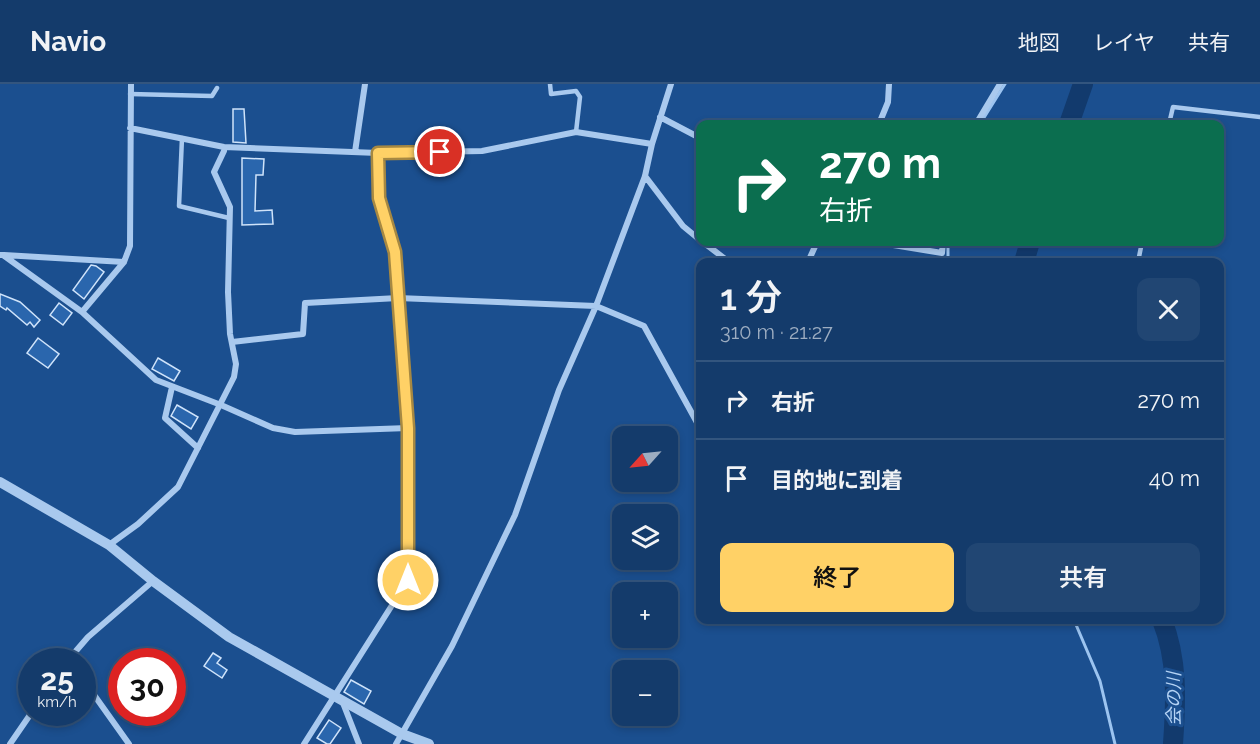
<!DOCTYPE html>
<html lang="ja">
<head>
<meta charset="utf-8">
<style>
  :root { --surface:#143b6b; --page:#214673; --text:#f1f3f6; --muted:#9dadc1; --line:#33557e; --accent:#ffd166 }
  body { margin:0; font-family:Raleway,"Noto Sans JP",sans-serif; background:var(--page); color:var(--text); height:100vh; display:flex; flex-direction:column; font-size:22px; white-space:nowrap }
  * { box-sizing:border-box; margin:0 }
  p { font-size:20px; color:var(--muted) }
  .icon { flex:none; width:33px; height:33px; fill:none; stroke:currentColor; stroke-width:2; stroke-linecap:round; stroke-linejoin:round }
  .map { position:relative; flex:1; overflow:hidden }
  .drawer { position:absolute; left:696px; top:174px; width:528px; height:366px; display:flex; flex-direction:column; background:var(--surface); border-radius:12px; box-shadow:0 3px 9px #0003,0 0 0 2px var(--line) }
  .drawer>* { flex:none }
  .guide { position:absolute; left:696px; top:36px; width:528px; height:126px; border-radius:12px; box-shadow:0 3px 9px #0003,0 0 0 2px var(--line); background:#0b6e4f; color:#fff; overflow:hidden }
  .needle { width:39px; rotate:243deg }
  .tools { position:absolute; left:612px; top:342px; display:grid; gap:12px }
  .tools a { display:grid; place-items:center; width:66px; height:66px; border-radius:12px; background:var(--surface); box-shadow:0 3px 9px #0003,0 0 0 2px var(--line); font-size:30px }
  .speed { position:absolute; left:18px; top:564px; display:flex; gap:12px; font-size:30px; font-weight:700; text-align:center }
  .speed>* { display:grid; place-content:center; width:78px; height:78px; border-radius:50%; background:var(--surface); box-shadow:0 3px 9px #0003,0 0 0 2px var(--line); line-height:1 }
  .speed small { font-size:15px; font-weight:400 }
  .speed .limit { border:9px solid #d22; background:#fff; color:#111 }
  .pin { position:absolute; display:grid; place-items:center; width:51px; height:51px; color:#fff; margin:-26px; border:3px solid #fff; border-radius:50%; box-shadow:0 2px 6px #0007 }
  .me { position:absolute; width:66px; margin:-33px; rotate:0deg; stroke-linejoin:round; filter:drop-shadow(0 0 4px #0008) }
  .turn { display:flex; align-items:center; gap:21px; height:126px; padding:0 24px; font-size:27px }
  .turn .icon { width:78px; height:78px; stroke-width:2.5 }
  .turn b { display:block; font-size:42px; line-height:51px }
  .round { display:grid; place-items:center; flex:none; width:63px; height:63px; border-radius:12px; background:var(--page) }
  .summary { display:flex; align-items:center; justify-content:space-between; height:102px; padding:0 24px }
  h1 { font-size:36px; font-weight:600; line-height:45px }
  .action { display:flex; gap:12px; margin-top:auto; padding:12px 24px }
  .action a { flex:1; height:69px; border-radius:12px; background:var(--accent); color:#111; font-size:24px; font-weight:600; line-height:69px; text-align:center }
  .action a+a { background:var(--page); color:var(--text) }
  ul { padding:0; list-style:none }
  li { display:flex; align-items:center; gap:18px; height:78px; padding:0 24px; border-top:2px solid var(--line) }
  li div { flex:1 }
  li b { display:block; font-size:22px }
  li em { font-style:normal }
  header { display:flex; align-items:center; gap:36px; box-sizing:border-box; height:84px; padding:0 30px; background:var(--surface); border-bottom:2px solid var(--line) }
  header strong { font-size:28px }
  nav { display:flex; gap:33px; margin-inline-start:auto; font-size:21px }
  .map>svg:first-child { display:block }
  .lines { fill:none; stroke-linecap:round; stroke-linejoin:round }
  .stream { stroke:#9cc4f0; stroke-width:3 }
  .river { stroke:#123a6d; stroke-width:20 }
  .building { fill:#2a66ad; stroke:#cfe3fa; stroke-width:1.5 }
  .service { stroke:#a9c9ee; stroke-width:4.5 }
  .minor { stroke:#a9c9ee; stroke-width:6 }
  .tertiary { stroke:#a9c9ee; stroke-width:10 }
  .route-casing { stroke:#a68842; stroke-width:15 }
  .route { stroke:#ffd166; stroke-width:10 }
  .labels { text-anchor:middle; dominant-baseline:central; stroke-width:6; stroke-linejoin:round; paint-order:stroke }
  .water-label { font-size:18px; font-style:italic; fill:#b5d3f5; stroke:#1b4f8f }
</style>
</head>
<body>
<header>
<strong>Navio</strong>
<nav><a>地図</a><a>レイヤ</a><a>共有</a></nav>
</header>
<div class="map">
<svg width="1260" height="660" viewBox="0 0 1260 660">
  <rect width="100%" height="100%" fill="#1b4f8f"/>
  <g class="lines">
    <path class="stream" d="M 980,40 L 1005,0
      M 948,178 L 948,158
      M 1074,536 L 1100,597 L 1115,660"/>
    <path class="river" d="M 1069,40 L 1083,0
      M 1024,178 L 1030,158
      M 1162,536 C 1178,576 1176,617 1173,660"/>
  </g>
  <path class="building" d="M 233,25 L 244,25 L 246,59 L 233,58 Z
    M 242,74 L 264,75 L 263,91 L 256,91 L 255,127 L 272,126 L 273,140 L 242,141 Z
    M 91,181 L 96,182 L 104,188 L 84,215 L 73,206 Z
    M 0,210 L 20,218 L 40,236 L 34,243 L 30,238 L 27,241 L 7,224 L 6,226 L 0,222 Z
    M 59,219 L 72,229 L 63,241 L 50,231 Z
    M 38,254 L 59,270 L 48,284 L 27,269 Z
    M 158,274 L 180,287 L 174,297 L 152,285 Z
    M 177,321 L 198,333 L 191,345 L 171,332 Z
    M 213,569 L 221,574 L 217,579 L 227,586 L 222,594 L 204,582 Z
    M 351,596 L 371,607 L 364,620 L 344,608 Z
    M 329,636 L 341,644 L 330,660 L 327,660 L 317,654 Z"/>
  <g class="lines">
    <path class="service" d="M 550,0 L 551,10 L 576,7 L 580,13 L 576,48
      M 130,10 L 212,12 L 217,4
      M 1169,40 L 1173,23 L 1260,33
      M 182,54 L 179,122 L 229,134
      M 1138,178 L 1142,158"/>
    <path class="minor" d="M 660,33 L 700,54
      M 879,40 L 888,18 L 889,0
      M 976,40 L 1000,0
      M 130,44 L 224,63 L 378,69 L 482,67 L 576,48 L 652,60
      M 355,68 L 365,0
      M 645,92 L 683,142 L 700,156
      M 703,158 L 729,178
      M 875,158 L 942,169 L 943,158
      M 0,171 L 3,171 L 82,228 L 156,296 L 221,321 L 273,344 L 295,348 L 408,344
      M 4,171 L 124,178
      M 808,178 L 817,158
      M 82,228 L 124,178 L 130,162 L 131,0
      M 232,258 L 303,250 L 305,219 L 398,214 L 596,222 L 644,242 L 700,344
      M 172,303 L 165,334 L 198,364
      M 109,461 L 138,440 L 178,403 L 234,293 L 236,280 L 230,250 L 228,208 L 230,123 L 214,88 L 224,67 L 224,63
      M 70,578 L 69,575 L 88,553 L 153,497
      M 82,594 L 129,660
      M 343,619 L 359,660
      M 10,660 L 32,628
      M 304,660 L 408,496 L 408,344 L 395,168 L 379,114 L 378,69
      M 396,660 L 452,562 L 515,431 L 559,306 L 596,222 L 645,92 L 652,60 L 671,0"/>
    <path class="tertiary" d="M 0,398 L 109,461 L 153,497 L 229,553 L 402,650 L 429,660"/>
  </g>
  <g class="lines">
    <g class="route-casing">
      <path id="route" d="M 408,496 L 408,344 L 395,168 L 379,114 L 378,69 L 440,68"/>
    </g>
    <use href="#route" class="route"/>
  </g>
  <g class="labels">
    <g class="water-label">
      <text transform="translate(1173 615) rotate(-90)">会の川</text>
    </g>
  </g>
</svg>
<div class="tools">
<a><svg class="needle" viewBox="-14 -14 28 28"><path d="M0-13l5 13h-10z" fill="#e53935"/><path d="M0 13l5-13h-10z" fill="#9dadc1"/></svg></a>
<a><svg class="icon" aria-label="layers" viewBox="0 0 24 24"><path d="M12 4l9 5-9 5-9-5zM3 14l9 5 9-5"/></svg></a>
<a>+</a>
<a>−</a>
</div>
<div class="speed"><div>25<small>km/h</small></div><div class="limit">30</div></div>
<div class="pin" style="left:440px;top:68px;background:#d93025"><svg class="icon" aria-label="arrive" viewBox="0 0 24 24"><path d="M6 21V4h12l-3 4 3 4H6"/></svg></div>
<svg class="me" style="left:408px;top:496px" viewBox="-20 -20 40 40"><circle r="17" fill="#ffd166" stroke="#fff" stroke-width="3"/><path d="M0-11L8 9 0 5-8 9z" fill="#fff"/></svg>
<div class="guide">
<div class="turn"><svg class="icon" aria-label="right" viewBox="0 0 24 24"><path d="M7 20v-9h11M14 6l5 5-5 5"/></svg><div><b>270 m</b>右折</div></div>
</div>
<section class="drawer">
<div class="summary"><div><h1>1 分</h1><p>310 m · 21:27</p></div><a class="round"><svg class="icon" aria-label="close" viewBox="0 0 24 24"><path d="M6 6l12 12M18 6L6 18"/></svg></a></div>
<ul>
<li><svg class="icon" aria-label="right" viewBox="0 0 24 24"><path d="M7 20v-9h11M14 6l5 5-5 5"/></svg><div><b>右折</b></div><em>270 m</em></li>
<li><svg class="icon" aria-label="arrive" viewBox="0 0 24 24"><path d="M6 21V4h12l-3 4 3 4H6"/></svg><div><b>目的地に到着</b></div><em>40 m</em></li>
</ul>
<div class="action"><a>終了</a><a>共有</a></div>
</section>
</div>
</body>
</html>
